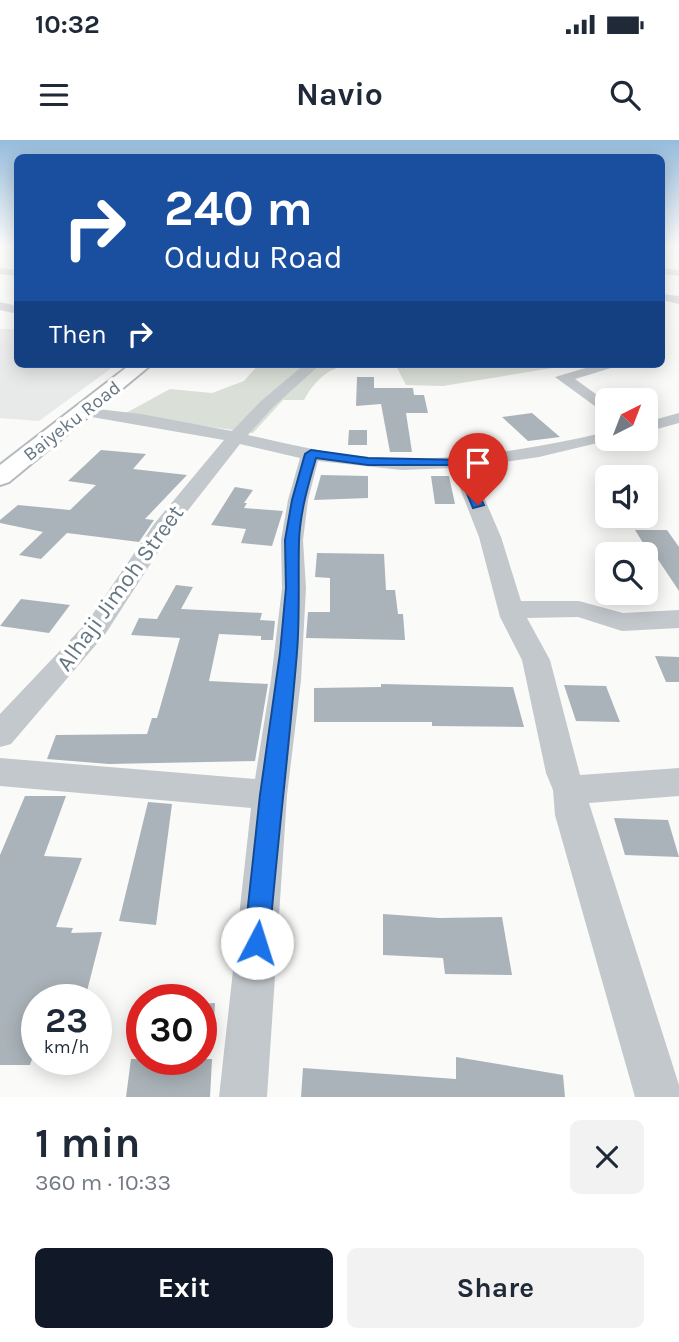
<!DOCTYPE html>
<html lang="en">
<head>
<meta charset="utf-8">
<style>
  :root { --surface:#fff; --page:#f2f2f3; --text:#1f2937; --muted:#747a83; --accent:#111827 }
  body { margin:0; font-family:Karla,sans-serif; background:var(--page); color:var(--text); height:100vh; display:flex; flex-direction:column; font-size:26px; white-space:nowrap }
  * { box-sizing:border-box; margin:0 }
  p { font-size:23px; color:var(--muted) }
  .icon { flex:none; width:38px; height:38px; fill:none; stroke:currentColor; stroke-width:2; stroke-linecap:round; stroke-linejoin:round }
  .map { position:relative; height:957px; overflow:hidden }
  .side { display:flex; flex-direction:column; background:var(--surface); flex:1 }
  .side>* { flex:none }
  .guide { position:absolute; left:14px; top:14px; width:651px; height:214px; border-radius:10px; box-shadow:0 4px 18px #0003; background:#1a4fa0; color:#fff; overflow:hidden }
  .needle { width:46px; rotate:42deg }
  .tools { position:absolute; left:595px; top:248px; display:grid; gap:14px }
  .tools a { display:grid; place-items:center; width:63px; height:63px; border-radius:10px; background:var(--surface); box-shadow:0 4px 18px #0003; font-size:35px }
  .speed { position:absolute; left:21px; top:844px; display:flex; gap:14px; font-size:35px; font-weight:700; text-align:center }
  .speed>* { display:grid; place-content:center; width:91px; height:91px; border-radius:50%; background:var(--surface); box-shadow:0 4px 18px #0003; line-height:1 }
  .speed small { font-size:18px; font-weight:400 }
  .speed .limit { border:10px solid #d22; background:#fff; color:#111 }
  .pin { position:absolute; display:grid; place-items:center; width:60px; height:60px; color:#fff; margin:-72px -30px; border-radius:50% 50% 50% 0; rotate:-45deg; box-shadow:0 0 7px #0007 }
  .pin .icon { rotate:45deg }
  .me { position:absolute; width:77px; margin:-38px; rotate:5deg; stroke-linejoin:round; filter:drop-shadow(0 0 5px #0008) }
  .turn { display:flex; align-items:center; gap:24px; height:147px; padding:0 35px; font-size:32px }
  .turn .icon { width:91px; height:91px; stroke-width:2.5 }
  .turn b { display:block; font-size:49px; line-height:60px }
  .then { display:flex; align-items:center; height:66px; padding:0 35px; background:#0003; gap:14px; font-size:26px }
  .round { display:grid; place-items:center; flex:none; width:74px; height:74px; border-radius:10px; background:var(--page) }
  .head { display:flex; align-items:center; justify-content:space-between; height:119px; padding:0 35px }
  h1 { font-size:42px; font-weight:700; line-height:52px }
  .cta { display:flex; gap:14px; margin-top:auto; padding:14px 35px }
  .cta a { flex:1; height:80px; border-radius:10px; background:var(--accent); color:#fff; font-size:28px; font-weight:700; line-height:80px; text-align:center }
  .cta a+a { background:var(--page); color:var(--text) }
  .status { display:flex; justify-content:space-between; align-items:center; height:49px; padding:0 35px; background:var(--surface); direction:ltr }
  .status svg { height:19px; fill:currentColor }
  header { display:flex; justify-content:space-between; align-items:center; height:91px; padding:0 35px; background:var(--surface); font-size:32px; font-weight:700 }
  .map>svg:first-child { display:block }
  .built { fill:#e8e9e9 }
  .green { fill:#dadfd7 }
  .building { fill:#aab3b9 }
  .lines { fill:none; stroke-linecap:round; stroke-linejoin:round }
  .major-casing { stroke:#b5babe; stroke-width:4 }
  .minor { fill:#c3c8cc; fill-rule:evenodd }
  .major { fill:#fff; fill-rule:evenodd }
  .route { fill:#1a73e8; stroke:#114b97; stroke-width:2 }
  .labels { text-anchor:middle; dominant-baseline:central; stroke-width:7; stroke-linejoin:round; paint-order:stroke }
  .far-street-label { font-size:19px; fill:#657683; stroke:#fff }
  .street-label { font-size:23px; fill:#657683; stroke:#fff }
</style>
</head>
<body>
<div class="status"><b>10:32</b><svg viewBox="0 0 49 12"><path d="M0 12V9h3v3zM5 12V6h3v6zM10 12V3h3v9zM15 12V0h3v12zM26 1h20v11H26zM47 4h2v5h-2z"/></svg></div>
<header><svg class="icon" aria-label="menu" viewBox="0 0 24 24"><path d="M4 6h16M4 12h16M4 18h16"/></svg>Navio<svg class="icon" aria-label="search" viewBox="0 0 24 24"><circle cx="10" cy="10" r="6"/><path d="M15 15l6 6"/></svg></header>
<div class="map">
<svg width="679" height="957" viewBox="0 0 679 957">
  <rect width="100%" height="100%" fill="#fafaf8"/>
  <path class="built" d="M 0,189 L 17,189 L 18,224 L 117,224 L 39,281 L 0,278 Z"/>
  <path class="green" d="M 259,224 L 577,224 L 443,246 L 406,245 L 395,224 C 351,225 328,218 304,260 L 283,260 L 253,293 L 124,274 L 170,249 L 212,253 L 244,241 Z"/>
  <path class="building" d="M 357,237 L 374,237 L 374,248 L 413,248 L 414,255 L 424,255 L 428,273 L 406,273 L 412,312 L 390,312 L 381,264 L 356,266 Z
    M 532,273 L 560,297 L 528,301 L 502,277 Z
    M 349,290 L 367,290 L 367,305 L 348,305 Z
    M 101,310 L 146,314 L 133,329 L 187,335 L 145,379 L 154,380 L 139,402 L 67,393 L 41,419 L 19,415 L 43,392 L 0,383 L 0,380 L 18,365 L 70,370 L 96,345 L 68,341 Z
    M 321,335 L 368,336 L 368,358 L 314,360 Z
    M 431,336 L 449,336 L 455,364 L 435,364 Z
    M 235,347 L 253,350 L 244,363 L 247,363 L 244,368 L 283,371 L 272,406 L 241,403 L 246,389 L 211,385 Z
    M 635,390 L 667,390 L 679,407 L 679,451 L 649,406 L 645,406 Z
    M 317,413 L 384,414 L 386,450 L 395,450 L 398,474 L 403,474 L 405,500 L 306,498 L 308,472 L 330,472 L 330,438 L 315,437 Z
    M 176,445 L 193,447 L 181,469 L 262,473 L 260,480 L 275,481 L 273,500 L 261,500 L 261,496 L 219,494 L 209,541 L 268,544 L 255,621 L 109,624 L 47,619 L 56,595 L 147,594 L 152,578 L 157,578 L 180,498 L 131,495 L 139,478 L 157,479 Z
    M 21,459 L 70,465 L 49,493 L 0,486 Z
    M 655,516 L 679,517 L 679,542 L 666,542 Z
    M 381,544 L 513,547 L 524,587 L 432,586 L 432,582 L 314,582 L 314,548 L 381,547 Z
    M 564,545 L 606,546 L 620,582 L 576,581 Z
    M 25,656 L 66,656 L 44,716 L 82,718 L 56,787 L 73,788 L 71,793 L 102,792 L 85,859 L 37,859 L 37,904 L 30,925 L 0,925 L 0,715 Z
    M 148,662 L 172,664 L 156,785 L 119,781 Z
    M 614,678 L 668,680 L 679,717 L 625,715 Z
    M 383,774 L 439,778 L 502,777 L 512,835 L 445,834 L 443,818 L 383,815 Z
    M 215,863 L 213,905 L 201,904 L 201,864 Z
    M 456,917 L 563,935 L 565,957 L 301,957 L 303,928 L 456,939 Z
    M 131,919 L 212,919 L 210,957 L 126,957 Z"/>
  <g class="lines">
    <g class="major-casing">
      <path id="major" d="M 131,224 L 152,224 L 9,342 L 0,345 L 0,325 Z"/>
    </g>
    <path class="minor" d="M 0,128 L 18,130 L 18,136 L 0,134 Z
      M 662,128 L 679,130 L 679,136 L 662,134 Z
      M 662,154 L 679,156 L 679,164 L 662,160 Z
      M 0,162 L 18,166 L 18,174 L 0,170 Z
      M 305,224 L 321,224 L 273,267 L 248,295 C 288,304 328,314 369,317 C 450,323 529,310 607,292 L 607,299 L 614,299 L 539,317 L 471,327 L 501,397 L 521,461 L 579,461 L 623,473 L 679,470 L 679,488 L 622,491 L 578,477 L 527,478 L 550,520 L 580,635 L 679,628 L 679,656 L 589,663 L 679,945 L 679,957 L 635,957 L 555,675 L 553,650 L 546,633 L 522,520 L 500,477 L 479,397 L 452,328 L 402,330 L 318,321 L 308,360 L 303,400 L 306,448 L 301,540 L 287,655 L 267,957 L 219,957 L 251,668 L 0,646 L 0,618 L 255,639 L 271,540 L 282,448 L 281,400 L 288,360 L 300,318 L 240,304 L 171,392 L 106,493 L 11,604 L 0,607 L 0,574 L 88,481 L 154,384 L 224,300 L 86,276 L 80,275 L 78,271 L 80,267 L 141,274 L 232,291 L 261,261 Z
      M 599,224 L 624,224 L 575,239 L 607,262 L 607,275 L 555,237 Z
      M 679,273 L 679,283 L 646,292 L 646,282 Z"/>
    <use href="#major" class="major"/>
  </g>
  <linearGradient id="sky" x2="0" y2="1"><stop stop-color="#96bcdc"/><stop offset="0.44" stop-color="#fdfdfc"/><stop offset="1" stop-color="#fdfdfc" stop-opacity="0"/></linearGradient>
  <rect width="679" height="241" fill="url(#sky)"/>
  <path class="route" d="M 311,310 L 368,318 L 463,320 L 484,365 L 473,368 L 455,325 L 368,325 L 316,318 C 308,345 300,373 299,401 C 298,438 300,475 297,512 C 289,609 277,706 269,803 L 266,812 L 257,815 L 248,812 L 244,803 L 260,655 L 280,513 L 286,448 L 285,400 L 292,360 L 305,314 Z"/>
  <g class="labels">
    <g class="far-street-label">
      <text transform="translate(72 281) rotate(-38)">Baiyeku Road</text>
    </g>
    <g class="street-label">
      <text transform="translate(120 448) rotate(-54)">Alhaji Jimoh Street</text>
    </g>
  </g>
</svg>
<div class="tools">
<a><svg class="needle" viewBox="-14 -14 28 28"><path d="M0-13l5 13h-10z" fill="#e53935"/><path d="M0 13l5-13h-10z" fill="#747a83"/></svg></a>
<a><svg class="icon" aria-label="sound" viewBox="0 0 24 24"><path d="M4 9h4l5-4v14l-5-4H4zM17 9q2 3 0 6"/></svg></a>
<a><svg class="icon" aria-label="search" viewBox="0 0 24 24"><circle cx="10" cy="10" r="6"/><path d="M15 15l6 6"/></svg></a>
</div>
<div class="speed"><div>23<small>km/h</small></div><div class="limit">30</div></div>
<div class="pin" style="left:478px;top:365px;background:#d93025"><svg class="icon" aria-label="arrive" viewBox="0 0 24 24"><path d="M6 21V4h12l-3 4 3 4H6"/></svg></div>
<svg class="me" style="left:257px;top:803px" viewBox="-20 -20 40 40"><circle r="19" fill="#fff"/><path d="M0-13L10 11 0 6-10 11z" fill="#1a73e8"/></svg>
<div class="guide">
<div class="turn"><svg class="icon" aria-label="right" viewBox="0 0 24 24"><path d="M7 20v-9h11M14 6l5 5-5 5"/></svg><div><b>240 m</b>Odudu Road</div></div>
<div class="then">Then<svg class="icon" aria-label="right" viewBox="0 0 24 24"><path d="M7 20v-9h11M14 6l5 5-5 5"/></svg></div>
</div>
</div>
<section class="side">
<div class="head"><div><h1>1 min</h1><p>360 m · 10:33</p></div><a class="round"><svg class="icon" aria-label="close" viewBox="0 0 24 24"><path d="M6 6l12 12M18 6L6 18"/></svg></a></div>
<div class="cta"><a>Exit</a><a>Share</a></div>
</section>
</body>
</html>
